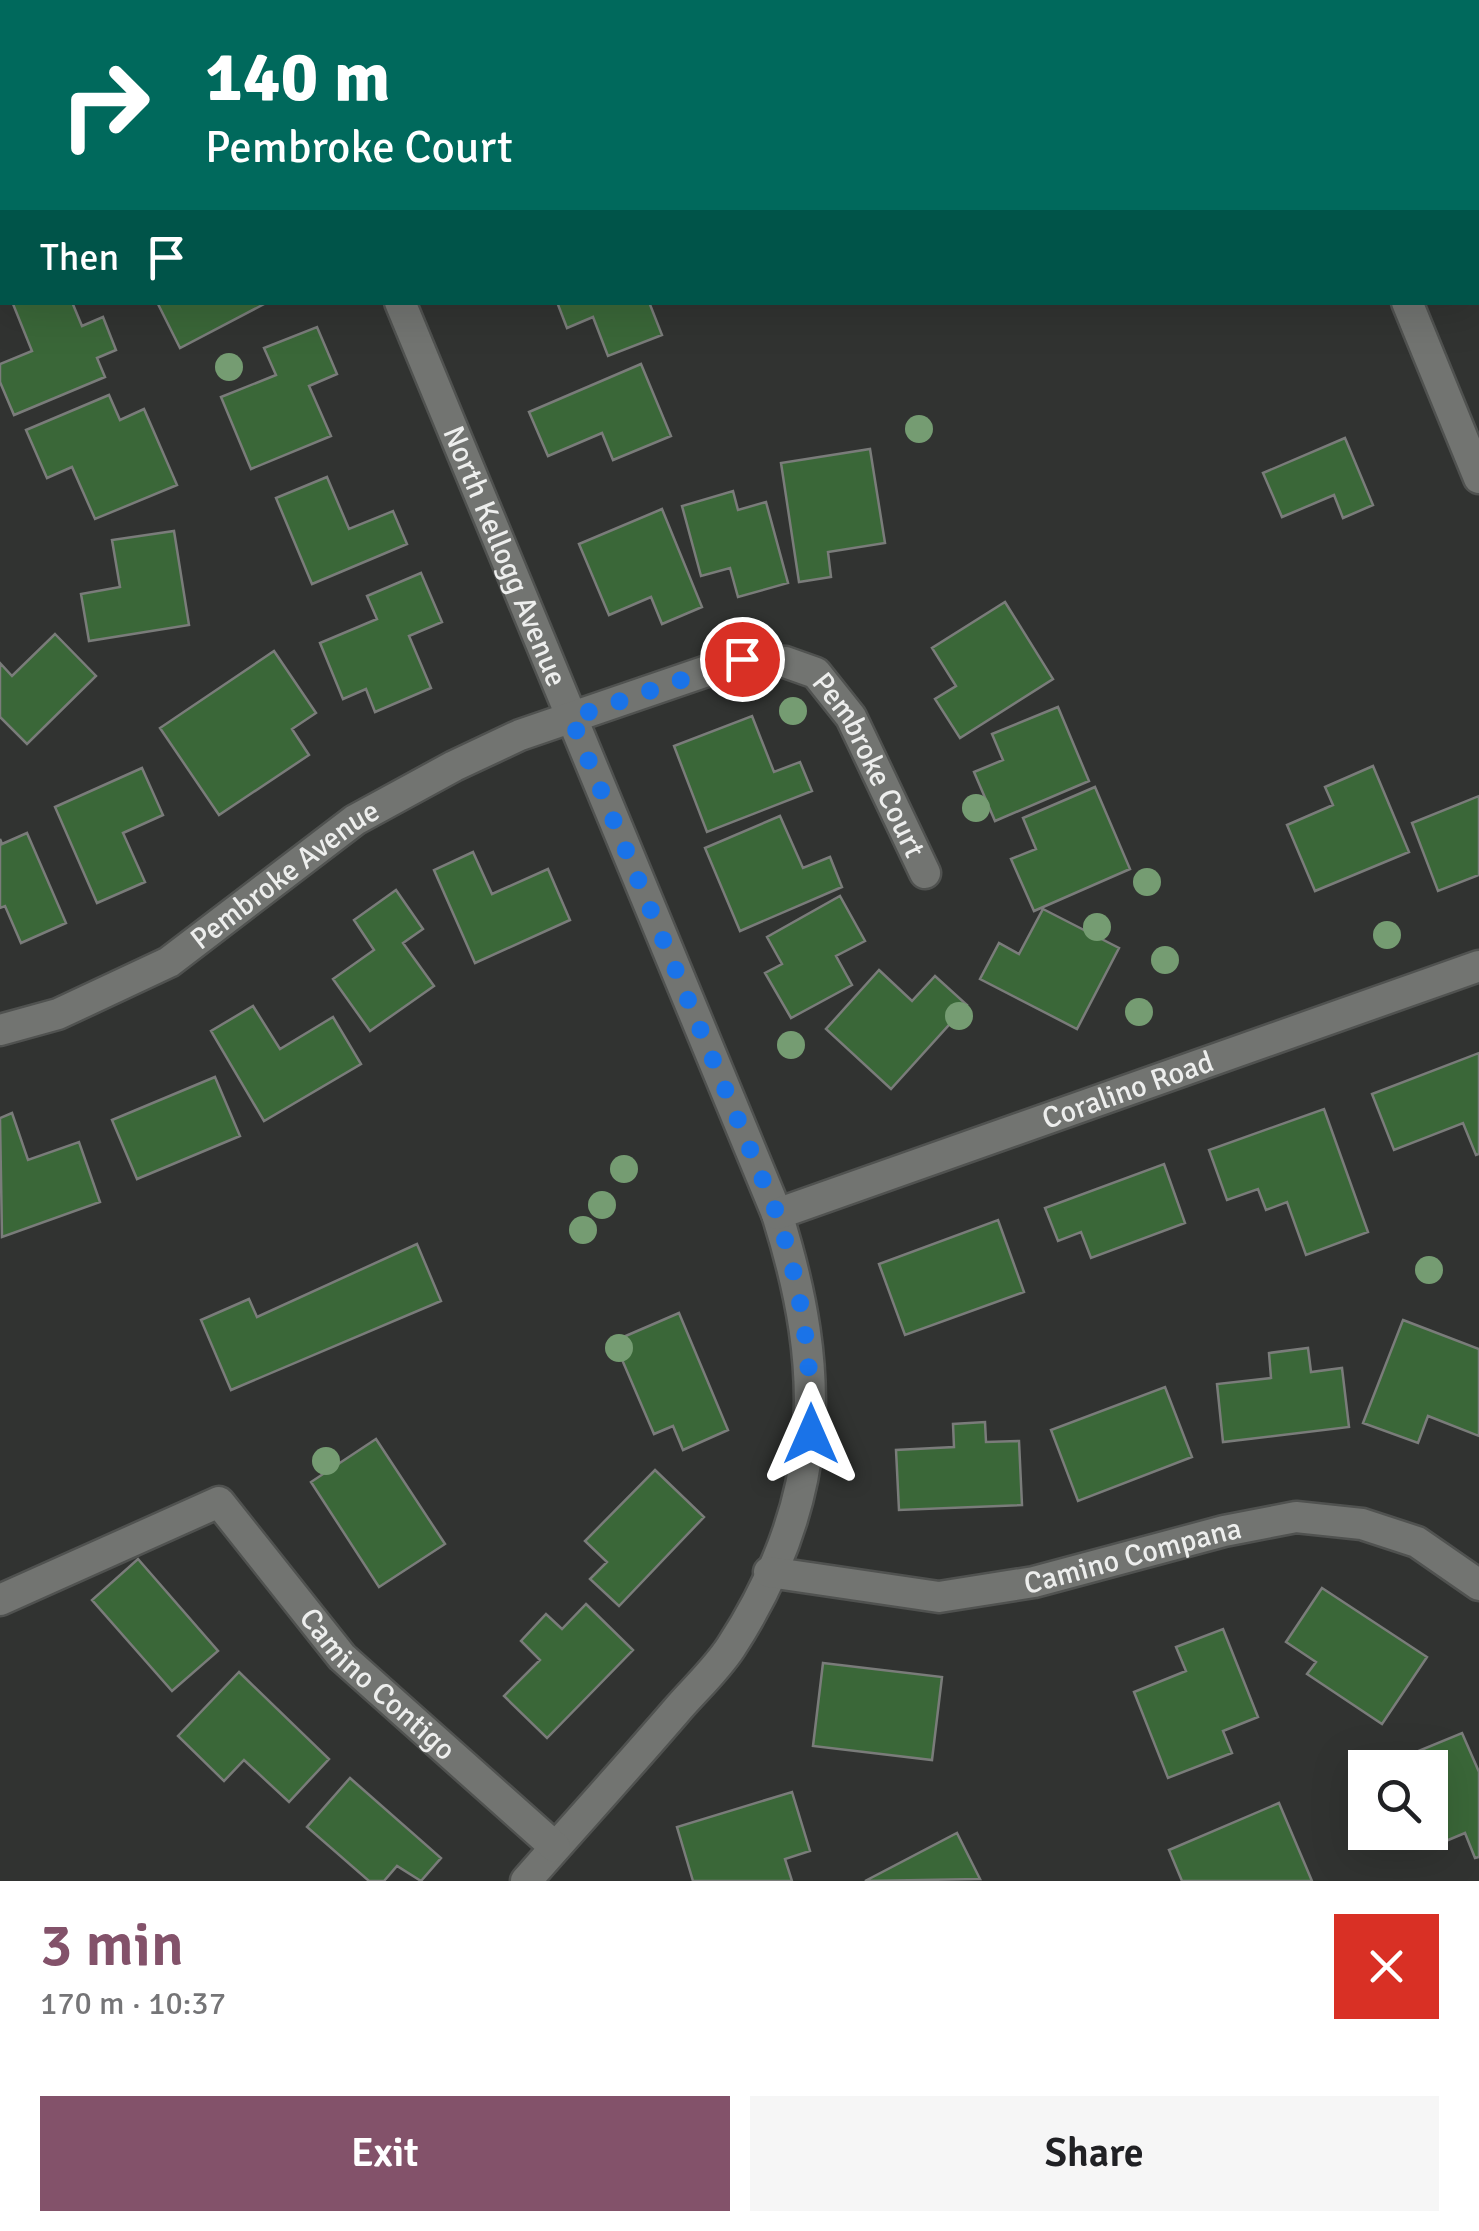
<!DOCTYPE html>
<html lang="en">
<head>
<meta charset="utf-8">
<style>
  :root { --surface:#fff; --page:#f6f6f6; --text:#202124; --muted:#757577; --accent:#83526a }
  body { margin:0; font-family:Signika,sans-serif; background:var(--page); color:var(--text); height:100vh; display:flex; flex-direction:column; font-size:38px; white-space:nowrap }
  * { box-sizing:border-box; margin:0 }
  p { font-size:32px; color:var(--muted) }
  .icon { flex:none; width:55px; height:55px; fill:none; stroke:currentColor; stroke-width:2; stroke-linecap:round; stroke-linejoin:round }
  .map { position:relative; height:1881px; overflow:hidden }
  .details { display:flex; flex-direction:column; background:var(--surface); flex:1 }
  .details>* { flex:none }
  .banner { position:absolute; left:0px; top:0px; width:1480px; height:305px; box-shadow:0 10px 40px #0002; background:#00695c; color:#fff; overflow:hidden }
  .tools { position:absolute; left:1348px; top:1750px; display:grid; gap:20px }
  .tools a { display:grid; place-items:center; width:100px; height:100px; border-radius:0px; background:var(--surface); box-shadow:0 10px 40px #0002; font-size:50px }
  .pin { position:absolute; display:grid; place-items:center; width:85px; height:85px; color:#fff; margin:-42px; border:5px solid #fff; border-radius:50%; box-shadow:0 2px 10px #0007 }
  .me { position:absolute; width:110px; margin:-55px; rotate:0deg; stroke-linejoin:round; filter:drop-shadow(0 0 8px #0008) }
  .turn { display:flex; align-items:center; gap:35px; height:210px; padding:0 40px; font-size:45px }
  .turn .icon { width:130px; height:130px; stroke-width:2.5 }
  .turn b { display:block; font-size:70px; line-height:85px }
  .then { display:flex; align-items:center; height:95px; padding:0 40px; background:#0003; gap:20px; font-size:38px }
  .round { display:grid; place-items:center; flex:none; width:105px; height:105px; border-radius:0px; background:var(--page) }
  .overview { display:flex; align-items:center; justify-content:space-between; height:170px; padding:0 40px }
  h1 { font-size:60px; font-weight:600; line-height:75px; color:var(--accent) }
  .primary-button { display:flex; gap:20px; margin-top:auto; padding:20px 40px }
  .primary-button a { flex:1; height:115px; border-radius:0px; background:var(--accent); color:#fff; font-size:40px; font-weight:600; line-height:115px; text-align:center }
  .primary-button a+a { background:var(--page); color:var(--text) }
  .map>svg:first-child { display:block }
  .building { fill:#3a6738; stroke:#7a7c7a; stroke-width:2.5 }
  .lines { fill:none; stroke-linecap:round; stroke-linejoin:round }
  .minor-casing { stroke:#505250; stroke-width:35 }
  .minor { stroke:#727471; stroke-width:30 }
  .tree { fill:#759c72 }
  .route { stroke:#1a73e8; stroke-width:18; stroke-dasharray:0 32.4 }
  .labels { text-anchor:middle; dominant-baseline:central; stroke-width:10; stroke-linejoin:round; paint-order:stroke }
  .street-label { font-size:30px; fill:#edeeed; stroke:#272927 }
</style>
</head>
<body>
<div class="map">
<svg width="1479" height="1881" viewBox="0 0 1479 1881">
  <rect width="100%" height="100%" fill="#313331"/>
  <path class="building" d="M 9,0 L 2,2 L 0,91 L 0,1 Z
    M 157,0 L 182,2 L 99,1 L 101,0 Z
    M 860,0 L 1103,0 L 1103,2 L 856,2 Z
    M 18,302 L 72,302 L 82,326 L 103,317 L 116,350 L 97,358 L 105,377 L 14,415 L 0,382 L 0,364 L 32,351 L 13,304 Z
    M 157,302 L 268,302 L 180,348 Z
    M 557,302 L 649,302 L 662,335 L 608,356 L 593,317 L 567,328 Z
    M 317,327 L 337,374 L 309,386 L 331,436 L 251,469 L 221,397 L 276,375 L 264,348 Z
    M 641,364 L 671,436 L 613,460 L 602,433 L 548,456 L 529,412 Z
    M 109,395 L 120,420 L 144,409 L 177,485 L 95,519 L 72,467 L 47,478 L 26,430 Z
    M 1345,438 L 1373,505 L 1343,518 L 1334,495 L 1282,517 L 1263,473 Z
    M 870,449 L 885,543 L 828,552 L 831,577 L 799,582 L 781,463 Z
    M 327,477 L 349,529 L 393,511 L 407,544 L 312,584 L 276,498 Z
    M 733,491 L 738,510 L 766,502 L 788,583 L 738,597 L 730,568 L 701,576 L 682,506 Z
    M 662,509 L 702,607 L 662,624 L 651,597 L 609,615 L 579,544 Z
    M 174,531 L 189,625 L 89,641 L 81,594 L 120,587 L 112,540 Z
    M 421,573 L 442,622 L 409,636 L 431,688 L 375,712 L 366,689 L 343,699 L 320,643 L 377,619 L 367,596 Z
    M 1005,602 L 1053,679 L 960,738 L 935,699 L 956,686 L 932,648 Z
    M 55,634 L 96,676 L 27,744 L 0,717 L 0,663 L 12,676 Z
    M 274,651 L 316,713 L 292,729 L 309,755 L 219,815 L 160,728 Z
    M 1058,707 L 1089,781 L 995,821 L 974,772 L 1003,760 L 992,734 Z
    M 752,716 L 774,772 L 800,762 L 812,791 L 707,832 L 674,746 Z
    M 1373,766 L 1409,852 L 1315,891 L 1287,825 L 1333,805 L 1325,787 Z
    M 142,768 L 163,815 L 123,833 L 145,882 L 97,903 L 55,807 Z
    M 1095,787 L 1130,869 L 1034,911 L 1011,859 L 1036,849 L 1023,818 Z
    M 1479,796 L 1479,875 L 1438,891 L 1412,823 Z
    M 780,816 L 803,868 L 830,857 L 842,887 L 740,931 L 705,848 Z
    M 27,833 L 66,923 L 21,943 L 5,906 L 0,908 L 0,839 L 2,844 Z
    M 473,852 L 492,894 L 548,869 L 570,920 L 475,963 L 434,870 Z
    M 396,890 L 423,929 L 403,943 L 434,986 L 370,1031 L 333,979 L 374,950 L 354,920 Z
    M 840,896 L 865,941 L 836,956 L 852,985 L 791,1018 L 765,973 L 782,964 L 767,937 Z
    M 1043,909 L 1119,948 L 1077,1029 L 980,979 L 999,943 L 1019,954 Z
    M 879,970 L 912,1001 L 935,976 L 967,1005 L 891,1089 L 826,1029 Z
    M 253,1006 L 280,1049 L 333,1017 L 361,1064 L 264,1121 L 211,1031 Z
    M 1479,1053 L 1479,1154 L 1476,1155 L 1463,1123 L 1394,1150 L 1372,1094 Z
    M 215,1077 L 240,1136 L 137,1179 L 112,1120 Z
    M 1324,1109 L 1368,1232 L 1306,1255 L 1287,1202 L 1266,1210 L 1258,1189 L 1227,1200 L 1209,1150 Z
    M 12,1113 L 28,1160 L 79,1142 L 100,1202 L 2,1237 L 0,1118 Z
    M 1164,1164 L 1185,1223 L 1091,1258 L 1081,1232 L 1058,1241 L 1045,1208 Z
    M 998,1220 L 1024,1292 L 905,1335 L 879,1264 Z
    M 417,1244 L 441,1301 L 231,1390 L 201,1320 L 249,1299 L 257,1317 Z
    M 679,1313 L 728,1430 L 683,1450 L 673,1426 L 654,1434 L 614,1341 Z
    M 1403,1320 L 1479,1349 L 1479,1436 L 1428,1416 L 1418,1443 L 1363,1423 Z
    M 1308,1348 L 1311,1372 L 1342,1368 L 1349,1427 L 1223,1442 L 1217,1384 L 1271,1378 L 1269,1353 Z
    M 1165,1387 L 1192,1457 L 1078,1501 L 1051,1430 Z
    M 985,1422 L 986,1442 L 1019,1441 L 1022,1505 L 899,1510 L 896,1450 L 954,1447 L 953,1424 Z
    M 376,1439 L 445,1544 L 379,1587 L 311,1482 Z
    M 655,1470 L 704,1517 L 619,1606 L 590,1579 L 607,1562 L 585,1541 Z
    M 138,1559 L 218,1651 L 172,1691 L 92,1600 Z
    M 1322,1588 L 1427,1657 L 1382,1724 L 1307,1674 L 1316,1662 L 1286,1642 Z
    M 586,1604 L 633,1650 L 547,1738 L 504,1696 L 540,1660 L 521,1641 L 546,1614 L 562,1629 Z
    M 1223,1629 L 1258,1717 L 1223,1731 L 1232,1753 L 1168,1778 L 1134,1692 L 1186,1671 L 1176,1647 Z
    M 823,1663 L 942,1677 L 932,1760 L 813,1746 Z
    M 239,1672 L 329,1759 L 289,1802 L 244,1760 L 224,1781 L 178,1736 Z
    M 1462,1733 L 1479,1772 L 1479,1857 L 1475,1858 L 1465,1833 L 1441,1843 L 1430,1818 L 1430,1768 L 1409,1768 L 1404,1757 Z
    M 350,1778 L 441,1858 L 421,1881 L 397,1866 L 384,1881 L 369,1881 L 307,1827 Z
    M 792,1792 L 810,1851 L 785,1859 L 792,1881 L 693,1881 L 677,1827 Z
    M 1279,1803 L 1312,1881 L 1182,1881 L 1169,1850 Z
    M 957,1833 L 980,1879 L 865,1881 Z"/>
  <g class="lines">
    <g class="minor-casing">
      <g id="minor">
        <path d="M 273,0 L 274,2"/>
        <path d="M 1282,0 L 1283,2"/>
        <path d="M 0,213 L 2,212"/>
        <path id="s1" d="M 400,302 L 777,1214 C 828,1375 825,1502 731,1647 C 716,1670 694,1690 676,1711 C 627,1768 576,1824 526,1881"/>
        <path d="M 1407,302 L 1479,478"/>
        <path id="s2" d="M 0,1030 L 58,1014 L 169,962 L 355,820 L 454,766 L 520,735 L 742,659 L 785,662 L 816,673 L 851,717 L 925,873"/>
        <path id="s3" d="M 777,1214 L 1479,966"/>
        <path id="s4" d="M 769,1572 L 939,1597 L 1034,1582 L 1224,1531 L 1296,1517 L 1362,1524 L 1417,1542 L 1479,1585"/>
        <path id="s5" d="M 0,1600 L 219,1502 L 342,1657 L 555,1847"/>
      </g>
    </g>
    <use href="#minor" class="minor"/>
  </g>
  <g class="tree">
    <circle cx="229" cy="367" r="14"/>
    <circle cx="919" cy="429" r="14"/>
    <circle cx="793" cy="711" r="14"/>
    <circle cx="976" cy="808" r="14"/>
    <circle cx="1147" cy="882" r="14"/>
    <circle cx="1097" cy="927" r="14"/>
    <circle cx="1387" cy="935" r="14"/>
    <circle cx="1165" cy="960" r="14"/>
    <circle cx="1139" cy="1012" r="14"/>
    <circle cx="959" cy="1016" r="14"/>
    <circle cx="791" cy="1045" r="14"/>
    <circle cx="624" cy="1169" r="14"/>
    <circle cx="602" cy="1205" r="14"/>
    <circle cx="583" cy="1230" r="14"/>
    <circle cx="1429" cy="1270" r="14"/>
    <circle cx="619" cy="1348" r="14"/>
    <circle cx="326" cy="1461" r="14"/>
  </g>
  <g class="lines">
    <path class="route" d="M 742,659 L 571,718 L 777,1214 C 802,1291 811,1352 811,1434"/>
  </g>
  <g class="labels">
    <g class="street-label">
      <text stroke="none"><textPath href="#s1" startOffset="275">North Kellogg Avenue</textPath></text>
      <text stroke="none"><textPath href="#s2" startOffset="1020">Pembroke Court</textPath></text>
      <text stroke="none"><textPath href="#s2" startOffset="328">Pembroke Avenue</textPath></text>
      <text stroke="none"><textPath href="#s3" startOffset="372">Coralino Road</textPath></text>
      <text stroke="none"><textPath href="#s4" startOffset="370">Camino Compana</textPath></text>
      <text stroke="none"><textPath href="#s5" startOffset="482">Camino Contigo</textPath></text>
    </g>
  </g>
</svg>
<div class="tools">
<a><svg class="icon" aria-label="search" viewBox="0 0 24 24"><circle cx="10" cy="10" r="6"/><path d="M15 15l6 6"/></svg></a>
</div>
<div class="pin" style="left:742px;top:659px;background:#d93025"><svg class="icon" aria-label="arrive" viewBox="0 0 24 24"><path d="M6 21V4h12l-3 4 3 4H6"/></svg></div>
<svg class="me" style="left:811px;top:1434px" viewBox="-20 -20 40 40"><path d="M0-17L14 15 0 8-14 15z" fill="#1a73e8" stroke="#fff" stroke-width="4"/></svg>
<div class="banner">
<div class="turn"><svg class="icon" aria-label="right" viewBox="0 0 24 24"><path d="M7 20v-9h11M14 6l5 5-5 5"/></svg><div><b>140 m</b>Pembroke Court</div></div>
<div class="then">Then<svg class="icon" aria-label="arrive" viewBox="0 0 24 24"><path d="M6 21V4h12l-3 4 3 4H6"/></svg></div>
</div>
</div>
<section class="details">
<div class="overview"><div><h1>3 min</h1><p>170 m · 10:37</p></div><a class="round" style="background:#d93025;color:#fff"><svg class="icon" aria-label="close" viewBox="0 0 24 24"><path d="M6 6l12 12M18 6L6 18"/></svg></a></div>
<div class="primary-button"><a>Exit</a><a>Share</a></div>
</section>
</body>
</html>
